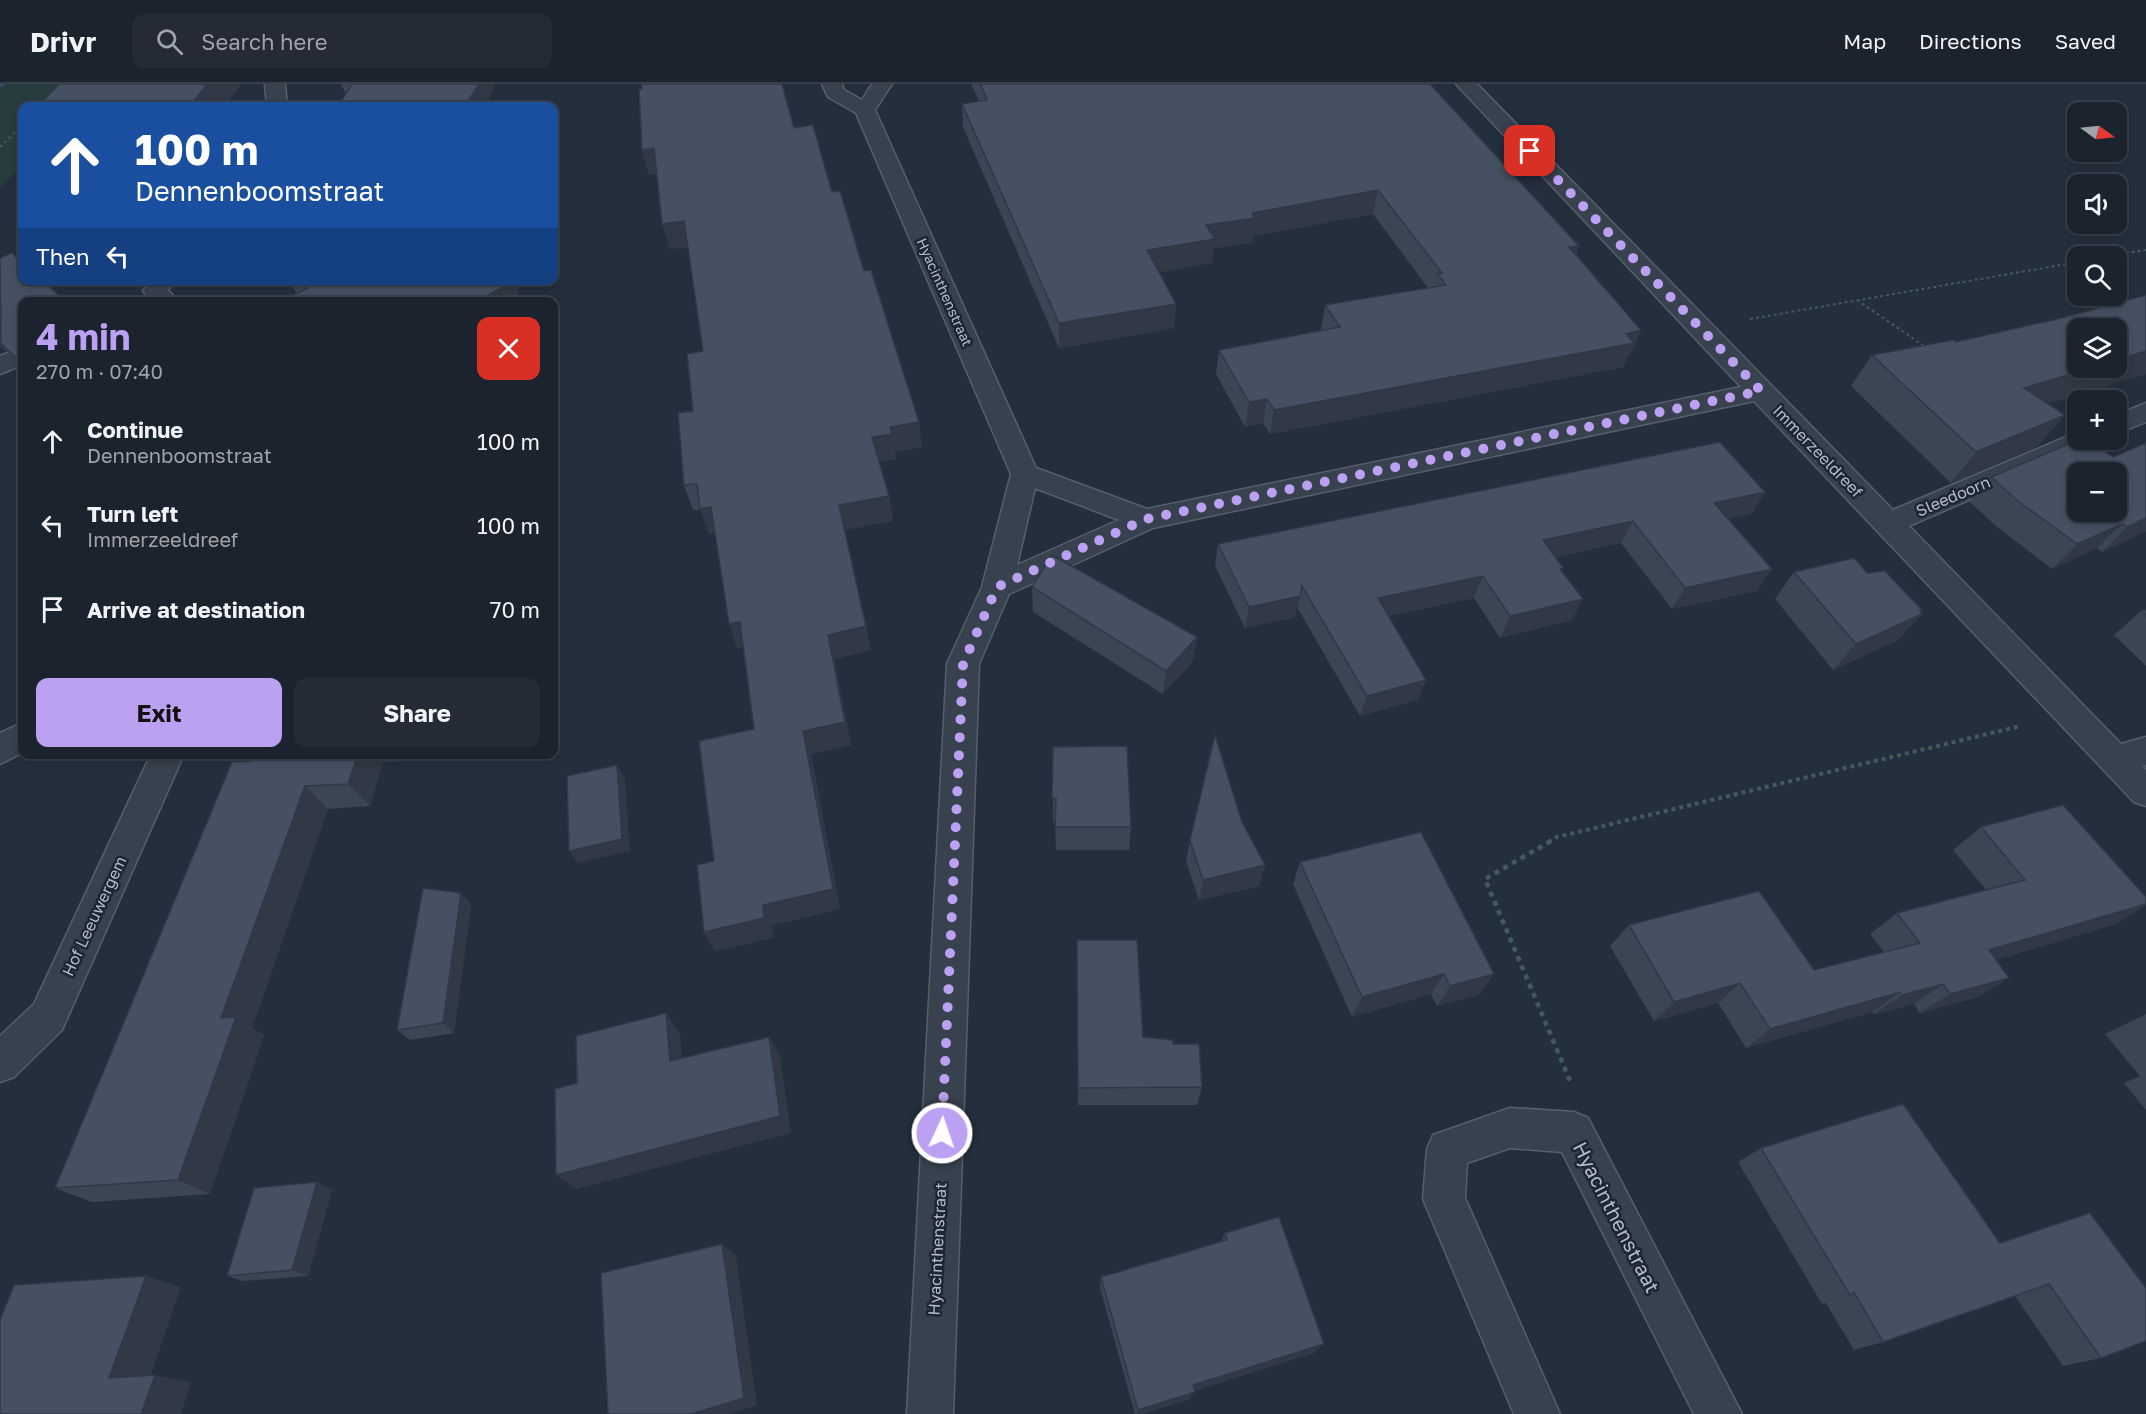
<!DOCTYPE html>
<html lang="en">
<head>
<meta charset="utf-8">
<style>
  :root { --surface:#1b232e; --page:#242b36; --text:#f1f3f6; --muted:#a0a4aa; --line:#39404a; --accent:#bca0f2 }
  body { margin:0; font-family:"Golos Text",sans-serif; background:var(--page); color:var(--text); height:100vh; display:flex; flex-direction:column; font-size:22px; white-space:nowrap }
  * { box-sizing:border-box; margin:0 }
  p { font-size:20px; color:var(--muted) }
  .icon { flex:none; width:33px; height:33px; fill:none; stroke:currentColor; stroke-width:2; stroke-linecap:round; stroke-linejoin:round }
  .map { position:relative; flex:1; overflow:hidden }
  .details { position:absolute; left:18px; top:213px; width:540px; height:462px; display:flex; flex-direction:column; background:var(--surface); border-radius:12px; box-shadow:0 3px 9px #0003,0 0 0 2px var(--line) }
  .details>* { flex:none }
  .hud { position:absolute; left:18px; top:18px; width:540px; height:183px; border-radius:12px; box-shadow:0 3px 9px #0003,0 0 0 2px var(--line); background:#1a4fa0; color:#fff; overflow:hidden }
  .needle { width:39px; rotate:105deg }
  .fabs { position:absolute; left:2067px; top:18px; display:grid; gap:12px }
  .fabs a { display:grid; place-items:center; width:60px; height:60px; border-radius:12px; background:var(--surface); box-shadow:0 3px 9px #0003,0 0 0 2px var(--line); font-size:30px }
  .pin { position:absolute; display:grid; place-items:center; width:51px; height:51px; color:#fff; margin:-26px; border-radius:12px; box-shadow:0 3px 9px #0006 }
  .me { position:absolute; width:66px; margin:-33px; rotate:3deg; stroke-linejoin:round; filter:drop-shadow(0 0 4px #0008) }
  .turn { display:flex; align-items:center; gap:21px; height:126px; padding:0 18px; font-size:27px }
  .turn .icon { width:78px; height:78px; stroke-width:2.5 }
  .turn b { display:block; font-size:42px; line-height:51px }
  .then { display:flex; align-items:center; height:57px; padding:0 18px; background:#0003; gap:12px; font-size:22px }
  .round { display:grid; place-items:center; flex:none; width:63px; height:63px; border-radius:12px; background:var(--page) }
  .headline { display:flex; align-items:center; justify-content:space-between; height:102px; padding:0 18px }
  h1 { font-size:36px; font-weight:700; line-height:45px; color:var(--accent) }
  .action { display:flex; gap:12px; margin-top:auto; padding:12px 18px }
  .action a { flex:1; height:69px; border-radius:12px; background:var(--accent); color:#111; font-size:24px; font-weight:700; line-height:69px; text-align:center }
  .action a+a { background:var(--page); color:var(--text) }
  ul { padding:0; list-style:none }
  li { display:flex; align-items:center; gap:18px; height:84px; padding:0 18px }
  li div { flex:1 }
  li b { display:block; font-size:22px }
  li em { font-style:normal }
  header { display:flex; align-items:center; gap:36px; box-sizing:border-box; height:84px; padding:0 30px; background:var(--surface); border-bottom:2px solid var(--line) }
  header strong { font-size:28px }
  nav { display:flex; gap:33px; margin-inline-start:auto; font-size:21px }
  .search { width:420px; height:54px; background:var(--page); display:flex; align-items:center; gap:15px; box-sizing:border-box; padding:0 21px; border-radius:12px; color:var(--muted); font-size:22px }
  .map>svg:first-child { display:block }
  .green { fill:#263c3f }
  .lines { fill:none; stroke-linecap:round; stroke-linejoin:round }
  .stream { fill:#394c67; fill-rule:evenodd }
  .minor-casing { stroke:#565f6c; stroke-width:3 }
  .path-far2 { stroke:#44595c; stroke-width:2; stroke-dasharray:3 3; stroke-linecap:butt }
  .path-far1 { stroke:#44595c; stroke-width:4; stroke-dasharray:4 4; stroke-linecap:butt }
  .path { stroke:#44595c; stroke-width:4.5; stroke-dasharray:5 5; stroke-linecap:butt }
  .minor { fill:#38414e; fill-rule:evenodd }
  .wall { fill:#3b4654 }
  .shaded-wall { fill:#303945 }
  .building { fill:#455162; stroke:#303945; stroke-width:1.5; fill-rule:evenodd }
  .route { stroke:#bca0f2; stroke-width:10; stroke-dasharray:0 18 }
  .labels { text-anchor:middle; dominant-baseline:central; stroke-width:5; stroke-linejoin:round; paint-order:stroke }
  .far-street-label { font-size:14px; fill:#b4bcc9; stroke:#1d2633 }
  .street-label { font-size:16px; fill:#b4bcc9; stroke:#1d2633 }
  .near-street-label { font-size:20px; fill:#b4bcc9; stroke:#1d2633 }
</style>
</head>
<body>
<header>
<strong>Drivr</strong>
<div class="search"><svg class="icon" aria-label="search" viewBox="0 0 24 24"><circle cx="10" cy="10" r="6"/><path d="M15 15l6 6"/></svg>Search here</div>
<nav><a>Map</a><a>Directions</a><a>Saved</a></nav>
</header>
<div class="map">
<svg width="2146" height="1330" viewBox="0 0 2146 1330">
  <rect width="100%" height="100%" fill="#242f3e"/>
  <path class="green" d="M 0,0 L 98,0 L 77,22 L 22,22 L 22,81 L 0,105 Z"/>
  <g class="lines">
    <path class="stream" d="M 0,0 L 6,0 L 0,4 Z"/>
    <g class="minor-casing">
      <path id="minor" d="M 265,0 L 285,0 L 287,22 L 267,22 Z
        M 822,0 L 842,0 L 844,6 L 862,16 L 872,0 L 892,0 L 875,26 L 1036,384 L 1147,425 L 1741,303 L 1456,0 L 1477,0 L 1893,426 L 2073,350 L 2078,349 L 2078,356 L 2096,356 L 2093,362 L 1909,442 L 2121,660 L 2146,653 L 2146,681 L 2142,682 L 2146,686 L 2146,722 L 2134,718 L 1754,317 L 1153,444 L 1009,510 L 979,580 L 953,1330 L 907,1330 L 947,580 L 982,503 L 1011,390 L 856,29 L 828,13 ZM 1035,404 L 1119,436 L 1017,481 Z
        M 151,196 L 175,196 L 168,206 L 179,218 L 152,218 L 143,207 Z
        M 22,263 L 22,281 L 0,290 L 0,272 Z
        M 2146,319 L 2146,338 L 2116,350 L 2116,331 Z
        M 22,639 L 22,669 L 0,680 L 0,649 Z
        M 151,670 L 184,670 L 62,946 L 14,993 L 0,998 L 0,952 L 34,920 Z
        M 1510,1024 L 1574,1028 L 1588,1034 L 1742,1330 L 1694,1330 L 1562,1068 L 1510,1064 L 1467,1079 L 1465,1114 L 1560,1330 L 1514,1330 L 1423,1115 L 1427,1065 L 1433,1051 Z"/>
    </g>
    <path class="path-far2" d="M 0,63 L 22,42
      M 2108,172 L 2146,166
      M 1857,216 L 1927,264
      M 1750,235 L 2078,178"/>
    <path class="path-far1" d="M 1548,758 L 1557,753 L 2021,642"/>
    <path class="path" d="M 1551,757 L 1485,795 L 1571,999"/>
    <use href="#minor" class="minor"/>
  </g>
  <path class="wall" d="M 341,0 L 495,0 L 489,14 L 491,20 L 489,22 L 338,22 L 346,10 Z
    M 971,0 L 1430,0 L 1579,162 L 1576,171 L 1641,246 L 1630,271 L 1628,271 L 1623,283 L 1270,350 L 1263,339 L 1245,343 L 1216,290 L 1219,266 L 1321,246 L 1325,221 L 1428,204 L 1373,130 L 1253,152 L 1252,159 L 1214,164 L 1212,179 L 1159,188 L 1176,220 L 1174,244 L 1059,264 L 963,43 L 962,20 L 979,17 Z
    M 794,44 L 832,108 L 864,187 L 922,363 L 895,368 L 896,375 L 879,378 L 889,412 L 893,437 L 844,446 L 871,566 L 834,575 L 851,661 L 811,670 L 840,825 L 772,841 L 773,854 L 715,867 L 704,848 L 714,777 L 754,645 L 743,563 L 737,564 L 715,449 L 709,450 L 701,426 L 693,426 L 684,401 L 693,327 L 703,267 L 688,163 L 670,165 L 657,90 L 649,91 L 642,66 Z
    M 0,174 L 22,218 L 22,284 L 7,267 L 5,267 L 0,262 Z
    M 289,196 L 519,196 L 517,218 L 294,218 L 291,212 L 297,210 Z
    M 1872,271 L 2048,320 L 2038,362 L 1951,399 L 1851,302 Z
    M 2146,359 L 2146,447 L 2102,468 L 2097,464 L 2052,485 L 1996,442 L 1970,418 L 1991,393 L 2113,373 Z
    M 1765,408 L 1751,430 L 1728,435 L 1757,507 L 1672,525 L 1621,459 L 1555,473 L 1562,487 L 1572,536 L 1500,554 L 1474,514 L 1388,532 L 1418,616 L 1360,632 L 1297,523 L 1295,533 L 1245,544 L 1215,482 L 1218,460 Z
    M 1794,488 L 1867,489 L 1923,527 L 1898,556 L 1833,586 L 1775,515 Z
    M 1032,503 L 1197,553 L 1193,577 L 1163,610 L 1033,528 Z
    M 2146,526 L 2146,582 L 2114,551 L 2141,527 Z
    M 1053,663 L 1131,743 L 1129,766 L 1056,766 L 1055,738 L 1053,738 Z
    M 253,670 L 406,670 L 405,677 L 383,678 L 370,722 L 328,725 L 252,944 L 264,951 L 210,1110 L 92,1118 L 55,1104 Z
    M 1242,738 L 1265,781 L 1259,802 L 1199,816 L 1186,777 L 1190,756 Z
    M 1981,743 L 2146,813 L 2146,821 L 2116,840 L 1996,876 L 2009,894 L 1978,913 L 1920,929 L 1914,920 L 1874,930 L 1872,928 L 1746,964 L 1718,919 L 1654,937 L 1610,862 L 1629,841 L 1814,886 L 1884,868 L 1870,850 L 1897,829 L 1986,806 L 1953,766 Z
    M 1300,778 L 1494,890 L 1480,910 L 1437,922 L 1431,910 L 1352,933 L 1293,800 Z
    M 461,809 L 471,821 L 454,949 L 410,956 L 397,946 Z
    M 1077,856 L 1143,953 L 1173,960 L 1202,1003 L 1197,1021 L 1078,1021 Z
    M 2146,930 L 2146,1026 L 2124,999 L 2140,992 L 2105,950 Z
    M 1761,1064 L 2000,1159 L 2090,1129 L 2101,1274 L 2063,1282 L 2015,1212 L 1883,1258 L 1854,1266 L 1826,1219 L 1822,1220 L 1738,1078 Z
    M 317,1098 L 332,1106 L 308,1192 L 244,1197 L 227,1192 Z
    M 1225,1149 L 1314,1269 L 1194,1307 L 1190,1315 L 1142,1330 L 1135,1330 L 1100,1204 L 1101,1193 L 1221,1158 Z"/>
  <path class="shaded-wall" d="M 207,0 L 241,0 L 225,22 L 190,22 Z
    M 478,0 L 495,0 L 489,14 L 491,20 L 489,22 L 465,22 Z
    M 654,64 L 662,89 L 649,91 L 642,66 Z
    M 1378,106 L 1373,130 L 1253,152 L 1252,159 L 1214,164 L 1212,179 L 1146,190 L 1147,166 L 1206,141 L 1252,129 Z
    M 684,137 L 692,162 L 670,165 L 662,140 Z
    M 1579,162 L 1570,186 L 1569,163 Z
    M 506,196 L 519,196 L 517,218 L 475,218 Z
    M 1176,220 L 1174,244 L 1059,264 L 1059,239 Z
    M 1641,246 L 1630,271 L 1628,271 L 1623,283 L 1270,350 L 1274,326 Z
    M 0,259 L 7,267 L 5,267 L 0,262 Z
    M 2146,267 L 2146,290 L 1999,335 L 2024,304 L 2092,284 L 2116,284 L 2116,276 Z
    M 1267,315 L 1263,339 L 1245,343 L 1249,318 Z
    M 2065,331 L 2038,362 L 1951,399 L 1976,368 Z
    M 919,338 L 922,363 L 895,368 L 896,375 L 877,378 L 872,353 L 890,343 Z
    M 1765,408 L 1751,430 L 1701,441 L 1714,419 Z
    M 889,412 L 893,437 L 844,446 L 839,421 Z
    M 711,423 L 719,448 L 709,450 L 700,425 Z
    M 2146,434 L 2146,447 L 2102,468 L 2127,443 Z
    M 1633,437 L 1621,459 L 1533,478 L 1543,456 Z
    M 2122,440 L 2097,464 L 2052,485 L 2077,460 Z
    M 1772,485 L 1757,507 L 1672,525 L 1685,504 Z
    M 1483,492 L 1474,514 L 1371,535 L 1378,514 Z
    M 1300,512 L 1295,533 L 1245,544 L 1249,523 Z
    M 1583,515 L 1572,536 L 1500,554 L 1510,532 Z
    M 1922,530 L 1898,556 L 1833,586 L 1856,560 Z
    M 740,538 L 749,562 L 737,564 L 729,540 Z
    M 866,542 L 871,566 L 834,575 L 851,661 L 811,670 L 840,825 L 772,841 L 773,854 L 715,867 L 704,848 L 763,821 L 803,647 L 828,551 Z
    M 1197,553 L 1193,577 L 1163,610 L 1166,587 Z
    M 1426,596 L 1418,616 L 1360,632 L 1367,612 Z
    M 358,670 L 376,670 L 383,678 L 370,722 L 348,700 Z
    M 399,670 L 406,670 L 405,677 Z
    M 617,681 L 625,694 L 630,767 L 578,779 L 569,767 Z
    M 305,702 L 328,725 L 252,944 L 264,951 L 210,1110 L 178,1096 L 221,934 Z
    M 1265,781 L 1259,802 L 1199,816 L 1203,796 Z
    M 461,809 L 471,821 L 454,949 L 443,939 Z
    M 2146,820 L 2146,821 L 2116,840 L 1959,887 L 1989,866 Z
    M 1444,890 L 1431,910 L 1352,933 L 1362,913 Z
    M 1494,890 L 1480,910 L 1437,922 L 1450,902 Z
    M 2009,894 L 1978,913 L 1920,929 L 1950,910 Z
    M 1740,899 L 1718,919 L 1654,937 L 1674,918 Z
    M 1943,900 L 1914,920 L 1874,930 L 1902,911 Z
    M 1900,908 L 1872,928 L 1746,964 L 1770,945 Z
    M 666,929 L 680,949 L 684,995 L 670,977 Z
    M 769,953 L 780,971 L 791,1049 L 576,1105 L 556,1091 Z
    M 317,1098 L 332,1106 L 308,1192 L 292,1186 Z
    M 722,1160 L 736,1172 L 757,1321 L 728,1330 L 691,1330 Z
    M 146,1192 L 181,1203 L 147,1302 L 109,1294 Z
    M 1324,1260 L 1314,1269 L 1188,1309 L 1193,1301 Z
    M 155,1291 L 191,1299 L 181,1330 L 141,1330 Z
    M 1195,1308 L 1190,1315 L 1142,1330 L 1136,1330 L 1138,1326 Z"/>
  <path class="building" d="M 59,0 L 207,0 L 190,22 L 44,22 L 43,17 Z
    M 352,0 L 479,0 L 465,22 L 338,22 Z
    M 641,0 L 782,0 L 794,44 L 813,41 L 832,108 L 840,107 L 864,187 L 871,186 L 919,338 L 890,343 L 892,350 L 872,353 L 889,412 L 839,421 L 866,542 L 828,551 L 845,638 L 803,647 L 833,805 L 763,821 L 764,834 L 704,848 L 697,781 L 714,777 L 699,657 L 754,645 L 740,538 L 729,540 L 711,423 L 700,425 L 697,400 L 684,401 L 678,329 L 693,327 L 687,270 L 703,267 L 684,137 L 662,140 L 654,64 L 642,66 L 639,5 L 642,5 Z
    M 980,0 L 1430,0 L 1579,162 L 1569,163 L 1641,246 L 1626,250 L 1634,259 L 1274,326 L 1267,315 L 1249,318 L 1219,266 L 1340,243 L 1325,221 L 1446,201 L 1437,189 L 1442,189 L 1378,106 L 1252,129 L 1255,134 L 1206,141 L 1215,155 L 1147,166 L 1176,220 L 1059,239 L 962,20 L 986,16 L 985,14 L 987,14 Z
    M 12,169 L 22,179 L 22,196 L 42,196 L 66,218 L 22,218 L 22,280 L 0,258 L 1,254 L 0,174 Z
    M 298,196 L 506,196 L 505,202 L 475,218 L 298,218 L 291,212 L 308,204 Z
    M 2146,211 L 2146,267 L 2116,276 L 2116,244 L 2078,244 L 2078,284 L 2092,284 L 2024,304 L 2065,331 L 1976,368 L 1872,271 L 1953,256 L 1956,258 L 2062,234 Z
    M 2078,356 L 2088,356 L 2113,373 L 2146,359 L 2146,434 L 2127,443 L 2122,440 L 2077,460 L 2018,417 L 1991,393 ZM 2078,388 L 2116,388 L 2116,428 L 2078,428 Z
    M 1720,358 L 1765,408 L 1714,419 L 1772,485 L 1685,504 L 1633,437 L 1543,456 L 1563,484 L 1560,485 L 1583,515 L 1510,532 L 1483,492 L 1378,514 L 1426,596 L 1367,612 L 1302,502 L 1300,512 L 1249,523 L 1218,460 Z
    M 1052,471 L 1197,553 L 1166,587 L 1032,503 Z
    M 1854,474 L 1867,489 L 1885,487 L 1923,527 L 1920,527 L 1922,530 L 1856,560 L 1794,488 Z
    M 2146,526 L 2146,532 L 2141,527 Z
    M 1215,651 L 1242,738 L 1265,781 L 1203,796 L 1190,756 Z
    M 1127,662 L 1131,743 L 1055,743 L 1056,714 L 1052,714 L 1053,663 Z
    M 253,670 L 358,670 L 348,700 L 305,702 L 221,934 L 236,933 L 178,1096 L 55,1104 L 232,678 L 250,677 Z
    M 617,681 L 622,755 L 569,767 L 567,692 Z
    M 2063,721 L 2146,813 L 2146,820 L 1989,866 L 2009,894 L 1950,910 L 1943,900 L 1902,911 L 1900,908 L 1770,945 L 1740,899 L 1674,918 L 1629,841 L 1759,807 L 1814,886 L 1920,859 L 1897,829 L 2025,796 L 1981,743 Z
    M 1421,748 L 1494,890 L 1450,902 L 1444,890 L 1362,913 L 1300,778 Z
    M 423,804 L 461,809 L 443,939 L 397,946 Z
    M 1077,856 L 1137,856 L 1143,953 L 1173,956 L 1173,960 L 1199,960 L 1202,1003 L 1078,1004 Z
    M 666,929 L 670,977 L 769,953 L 780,1032 L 556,1091 L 555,1005 L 577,999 L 576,952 Z
    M 1903,1020 L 2000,1159 L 2090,1129 L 2146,1204 L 2146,1257 L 2101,1274 L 2049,1200 L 1883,1258 L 1854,1208 L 1850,1211 L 1761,1064 Z
    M 317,1098 L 292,1186 L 227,1192 L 254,1104 Z
    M 1279,1133 L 1324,1260 L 1193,1301 L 1195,1308 L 1138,1326 L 1101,1193 L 1227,1156 L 1225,1149 Z
    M 722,1160 L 744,1314 L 691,1330 L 608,1330 L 601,1189 Z
    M 146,1192 L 109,1294 L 155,1291 L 141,1330 L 0,1330 L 0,1236 L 14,1201 Z"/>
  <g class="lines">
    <path class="route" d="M 942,1049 L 963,580 L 997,503 L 1146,435 L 1761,307 L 1530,67"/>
  </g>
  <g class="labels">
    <g class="far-street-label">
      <text transform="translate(945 208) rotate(66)">Hyacinthenstraat</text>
    </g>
    <g class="street-label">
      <text transform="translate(1818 367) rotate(46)">Immerzeeldreef</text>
      <text transform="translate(1953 412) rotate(-23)">Sleedoorn</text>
      <text transform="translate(94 832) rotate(-65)">Hof Leeuwergem</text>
      <text transform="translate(937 1165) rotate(-87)">Hyacinthenstraat</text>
    </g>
    <g class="near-street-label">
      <text transform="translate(1617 1133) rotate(63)">Hyacinthenstraat</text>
    </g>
  </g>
</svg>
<div class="fabs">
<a><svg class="needle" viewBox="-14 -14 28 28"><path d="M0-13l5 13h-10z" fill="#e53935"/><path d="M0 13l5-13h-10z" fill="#a0a4aa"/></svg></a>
<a><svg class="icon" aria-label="sound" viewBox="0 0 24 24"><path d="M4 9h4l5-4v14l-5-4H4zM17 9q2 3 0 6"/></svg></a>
<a><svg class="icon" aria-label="search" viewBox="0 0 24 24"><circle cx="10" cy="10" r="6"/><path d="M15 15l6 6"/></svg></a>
<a><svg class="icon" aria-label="layers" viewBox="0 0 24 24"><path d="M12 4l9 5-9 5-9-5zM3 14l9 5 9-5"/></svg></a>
<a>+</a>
<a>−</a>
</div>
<div class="pin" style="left:1530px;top:67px;background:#d93025"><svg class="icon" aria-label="arrive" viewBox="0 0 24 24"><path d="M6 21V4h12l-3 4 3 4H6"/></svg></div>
<svg class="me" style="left:942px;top:1049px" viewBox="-20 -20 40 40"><circle r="17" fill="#bca0f2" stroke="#fff" stroke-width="3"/><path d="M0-11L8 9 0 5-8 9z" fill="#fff"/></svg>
<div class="hud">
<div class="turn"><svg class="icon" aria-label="ahead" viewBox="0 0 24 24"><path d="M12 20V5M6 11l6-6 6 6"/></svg><div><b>100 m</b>Dennenboomstraat</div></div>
<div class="then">Then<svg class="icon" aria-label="left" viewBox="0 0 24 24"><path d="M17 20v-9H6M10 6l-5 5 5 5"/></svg></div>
</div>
<section class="details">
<div class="headline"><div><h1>4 min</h1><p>270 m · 07:40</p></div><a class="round" style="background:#d93025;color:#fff"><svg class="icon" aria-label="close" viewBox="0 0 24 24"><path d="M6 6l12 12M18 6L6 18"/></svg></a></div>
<ul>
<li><svg class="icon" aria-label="ahead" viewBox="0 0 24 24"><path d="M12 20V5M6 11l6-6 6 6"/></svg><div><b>Continue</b><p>Dennenboomstraat</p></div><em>100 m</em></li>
<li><svg class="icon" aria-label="left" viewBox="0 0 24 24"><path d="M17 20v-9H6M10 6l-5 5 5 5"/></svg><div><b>Turn left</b><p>Immerzeeldreef</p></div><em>100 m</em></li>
<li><svg class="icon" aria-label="arrive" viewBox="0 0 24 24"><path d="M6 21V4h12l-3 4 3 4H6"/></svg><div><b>Arrive at destination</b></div><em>70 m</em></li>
</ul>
<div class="action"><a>Exit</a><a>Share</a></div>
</section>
</div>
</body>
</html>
